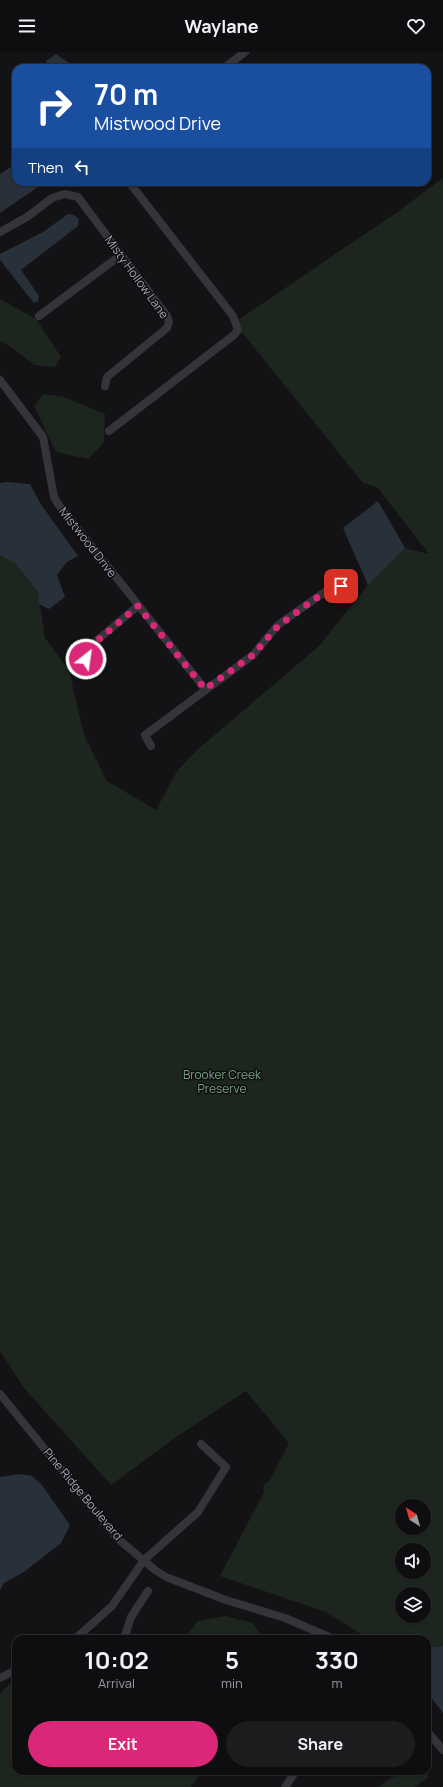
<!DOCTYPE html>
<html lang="en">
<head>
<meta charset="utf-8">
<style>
  :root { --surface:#0e0e10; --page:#1c1c1e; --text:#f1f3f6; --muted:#9b9c9f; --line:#2e2e30; --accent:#db2777 }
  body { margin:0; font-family:Manrope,sans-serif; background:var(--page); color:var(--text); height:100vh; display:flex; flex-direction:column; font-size:15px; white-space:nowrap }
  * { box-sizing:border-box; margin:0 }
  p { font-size:13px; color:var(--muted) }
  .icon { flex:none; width:22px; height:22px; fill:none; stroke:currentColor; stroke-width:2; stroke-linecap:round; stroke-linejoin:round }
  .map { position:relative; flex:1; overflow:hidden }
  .sheet { position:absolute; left:12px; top:1583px; width:419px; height:140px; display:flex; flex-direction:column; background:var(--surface); border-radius:12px; box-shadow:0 1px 3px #0004,0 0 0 1px var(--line) }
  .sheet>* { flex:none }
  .top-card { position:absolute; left:12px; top:12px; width:419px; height:122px; border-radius:12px; box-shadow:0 1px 3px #0004,0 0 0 1px var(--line); background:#1a4fa0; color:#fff; overflow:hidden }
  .needle { width:26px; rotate:323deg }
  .tools { position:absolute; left:395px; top:1447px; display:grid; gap:8px }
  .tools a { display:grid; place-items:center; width:36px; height:36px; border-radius:50%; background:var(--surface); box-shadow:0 1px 3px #0004,0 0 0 1px var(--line); font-size:20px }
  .pin { position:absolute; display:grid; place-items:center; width:34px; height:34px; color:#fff; margin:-17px; border-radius:8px; box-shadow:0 2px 6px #0006 }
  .me { position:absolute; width:44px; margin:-22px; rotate:30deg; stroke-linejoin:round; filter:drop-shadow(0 0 3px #0008) }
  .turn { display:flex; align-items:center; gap:14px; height:84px; padding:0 16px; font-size:18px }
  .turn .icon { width:52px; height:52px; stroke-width:2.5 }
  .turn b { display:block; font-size:28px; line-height:34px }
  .then { display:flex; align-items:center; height:38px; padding:0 16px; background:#0003; gap:8px; font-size:15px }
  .eta { display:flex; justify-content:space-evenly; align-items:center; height:68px; text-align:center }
  .eta b { font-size:24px; font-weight:700; line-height:28px }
  .primary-button { display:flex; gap:8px; margin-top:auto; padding:8px 16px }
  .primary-button a { flex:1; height:46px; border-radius:24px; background:var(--accent); color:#fff; font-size:16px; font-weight:700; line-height:46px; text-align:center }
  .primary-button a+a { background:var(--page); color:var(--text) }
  header { display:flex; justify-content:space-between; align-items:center; height:52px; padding:0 16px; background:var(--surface); font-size:18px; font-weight:700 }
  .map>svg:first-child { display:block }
  .green { fill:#1d251f; fill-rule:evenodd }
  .water { fill:#28313a }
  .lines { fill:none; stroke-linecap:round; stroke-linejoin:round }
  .minor { stroke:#34343a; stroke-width:8 }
  .route { stroke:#db2777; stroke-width:7; stroke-dasharray:0 12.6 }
  .labels { text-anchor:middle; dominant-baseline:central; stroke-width:3; stroke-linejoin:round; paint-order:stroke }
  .street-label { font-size:12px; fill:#a4a8b7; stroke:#0e0e10 }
  .park-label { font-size:12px; fill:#79a37f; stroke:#0e0e10 }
</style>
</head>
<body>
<header><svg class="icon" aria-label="menu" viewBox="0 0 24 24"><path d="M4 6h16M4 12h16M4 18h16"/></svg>Waylane<svg class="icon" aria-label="heart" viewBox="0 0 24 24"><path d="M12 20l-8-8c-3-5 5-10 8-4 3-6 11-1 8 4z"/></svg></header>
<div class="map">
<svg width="443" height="1735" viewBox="0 0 443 1735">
  <rect width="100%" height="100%" fill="#131315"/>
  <path class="green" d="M 443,126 L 443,1594 L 427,1596 L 427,1587 L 369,1587 L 326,1560 L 220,1524 L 264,1440 L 263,1434 L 270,1428 L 289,1391 L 246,1339 L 176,1385 L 111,1433 L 24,1336 L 0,1299 L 0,498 L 16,512 L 38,540 L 45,586 L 69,618 L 84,683 L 107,729 L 156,758 L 177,719 L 198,697 L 319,594 L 368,533 L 405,496 L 429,502 L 377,435 L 363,431 L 241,279 L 238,268 L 396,161 ZM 402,1454 L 424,1454 L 424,1476 L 402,1476 ZM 402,1498 L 424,1498 L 424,1520 L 402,1520 ZM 402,1542 L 424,1542 L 424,1564 L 402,1564 Z
    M 0,247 L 36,267 L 61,305 L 55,315 L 34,313 L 11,295 L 0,289 Z
    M 43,342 L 64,345 L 105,362 L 104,390 L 88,407 L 56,400 L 34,354 Z
    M 225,1564 L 253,1571 L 263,1587 L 184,1587 L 198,1569 Z
    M 16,1625 L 16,1719 L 202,1719 L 191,1735 L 0,1735 L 0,1642 Z
    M 402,1719 L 427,1719 L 428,1725 L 415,1735 L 378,1735 Z"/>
  <path class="water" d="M 56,2 L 69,11 L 71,16 L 48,16 L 46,9 Z
    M 16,112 L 16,130 L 45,130 L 0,161 L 0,122 Z
    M 68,162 L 74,163 L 79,167 L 78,174 L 21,218 L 39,244 L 38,249 L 34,251 L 0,208 L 0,202 L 43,180 Z
    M 7,430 L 30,432 L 40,451 L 78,504 L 67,510 L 57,523 L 65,545 L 49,557 L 39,552 L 38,540 L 16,512 L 0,503 L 0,431 Z
    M 378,449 L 405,496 L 368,533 L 343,476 Z
    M 19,1422 L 32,1424 L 41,1432 L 70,1473 L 61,1491 L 24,1520 L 4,1531 L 0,1538 L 0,1425 Z
    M 443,1594 L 443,1661 L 427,1640 L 427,1596 Z"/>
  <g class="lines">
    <path class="minor" d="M 224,16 L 245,0
      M 0,180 L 27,165 L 52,146 L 65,142 L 78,145 L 167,264 L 169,270 L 167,276 L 107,325 L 105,334
      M 39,264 L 121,203
      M 0,328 L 43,385 L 54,445 L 58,452 L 205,637
      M 109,379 L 234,283 L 238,278 L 233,264 L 129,130
      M 86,607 L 89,595 L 138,554
      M 151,694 L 145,683 L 253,603 L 278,573 L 326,539 L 341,534
      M 0,1342 L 117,1486 L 155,1518 L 166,1525 L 226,1548 L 285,1566 L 334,1587
      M 75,1587 L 112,1554 L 144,1508 L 198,1460 L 226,1415 L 201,1392
      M 124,1587 L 131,1565 L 148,1539
      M 0,1626 L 16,1618
      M 427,1679 L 443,1698
      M 285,1735 L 296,1719"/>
  </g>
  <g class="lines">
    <path class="route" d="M 86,607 L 90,595 L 138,554 L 205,637 L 253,603 L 278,574 L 326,539 L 341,534"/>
  </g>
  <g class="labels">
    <g class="street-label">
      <text transform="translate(137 225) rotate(54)">Misty Hollow Lane</text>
      <text transform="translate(88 490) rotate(52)">Mistwood Drive</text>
      <text transform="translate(83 1442) rotate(50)">Pine Ridge Boulevard</text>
    </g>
    <g class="park-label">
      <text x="222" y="1022">Brooker Creek<tspan x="222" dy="14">Preserve</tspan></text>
    </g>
  </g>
</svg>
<div class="tools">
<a><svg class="needle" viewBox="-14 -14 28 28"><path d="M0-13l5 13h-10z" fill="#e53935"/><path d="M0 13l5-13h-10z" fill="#9b9c9f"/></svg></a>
<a><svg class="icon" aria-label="sound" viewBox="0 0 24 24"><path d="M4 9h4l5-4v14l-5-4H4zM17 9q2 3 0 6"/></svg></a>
<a><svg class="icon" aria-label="layers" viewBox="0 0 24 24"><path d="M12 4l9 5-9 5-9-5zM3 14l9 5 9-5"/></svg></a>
</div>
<div class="pin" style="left:341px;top:534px;background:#d93025"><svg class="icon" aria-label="arrive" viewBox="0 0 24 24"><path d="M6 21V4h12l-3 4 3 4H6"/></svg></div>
<svg class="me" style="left:86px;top:607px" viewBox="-20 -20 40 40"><circle r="17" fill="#db2777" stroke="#fff" stroke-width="3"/><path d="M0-11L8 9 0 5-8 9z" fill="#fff"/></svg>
<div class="top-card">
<div class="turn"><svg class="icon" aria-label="right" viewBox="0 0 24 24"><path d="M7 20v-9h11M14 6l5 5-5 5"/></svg><div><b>70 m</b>Mistwood Drive</div></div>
<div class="then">Then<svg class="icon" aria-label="left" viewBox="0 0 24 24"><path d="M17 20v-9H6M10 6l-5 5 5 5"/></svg></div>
</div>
<section class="sheet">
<div class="eta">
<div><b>10:02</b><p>Arrival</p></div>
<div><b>5</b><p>min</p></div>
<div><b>330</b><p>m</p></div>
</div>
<div class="primary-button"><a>Exit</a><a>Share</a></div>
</section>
</div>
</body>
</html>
